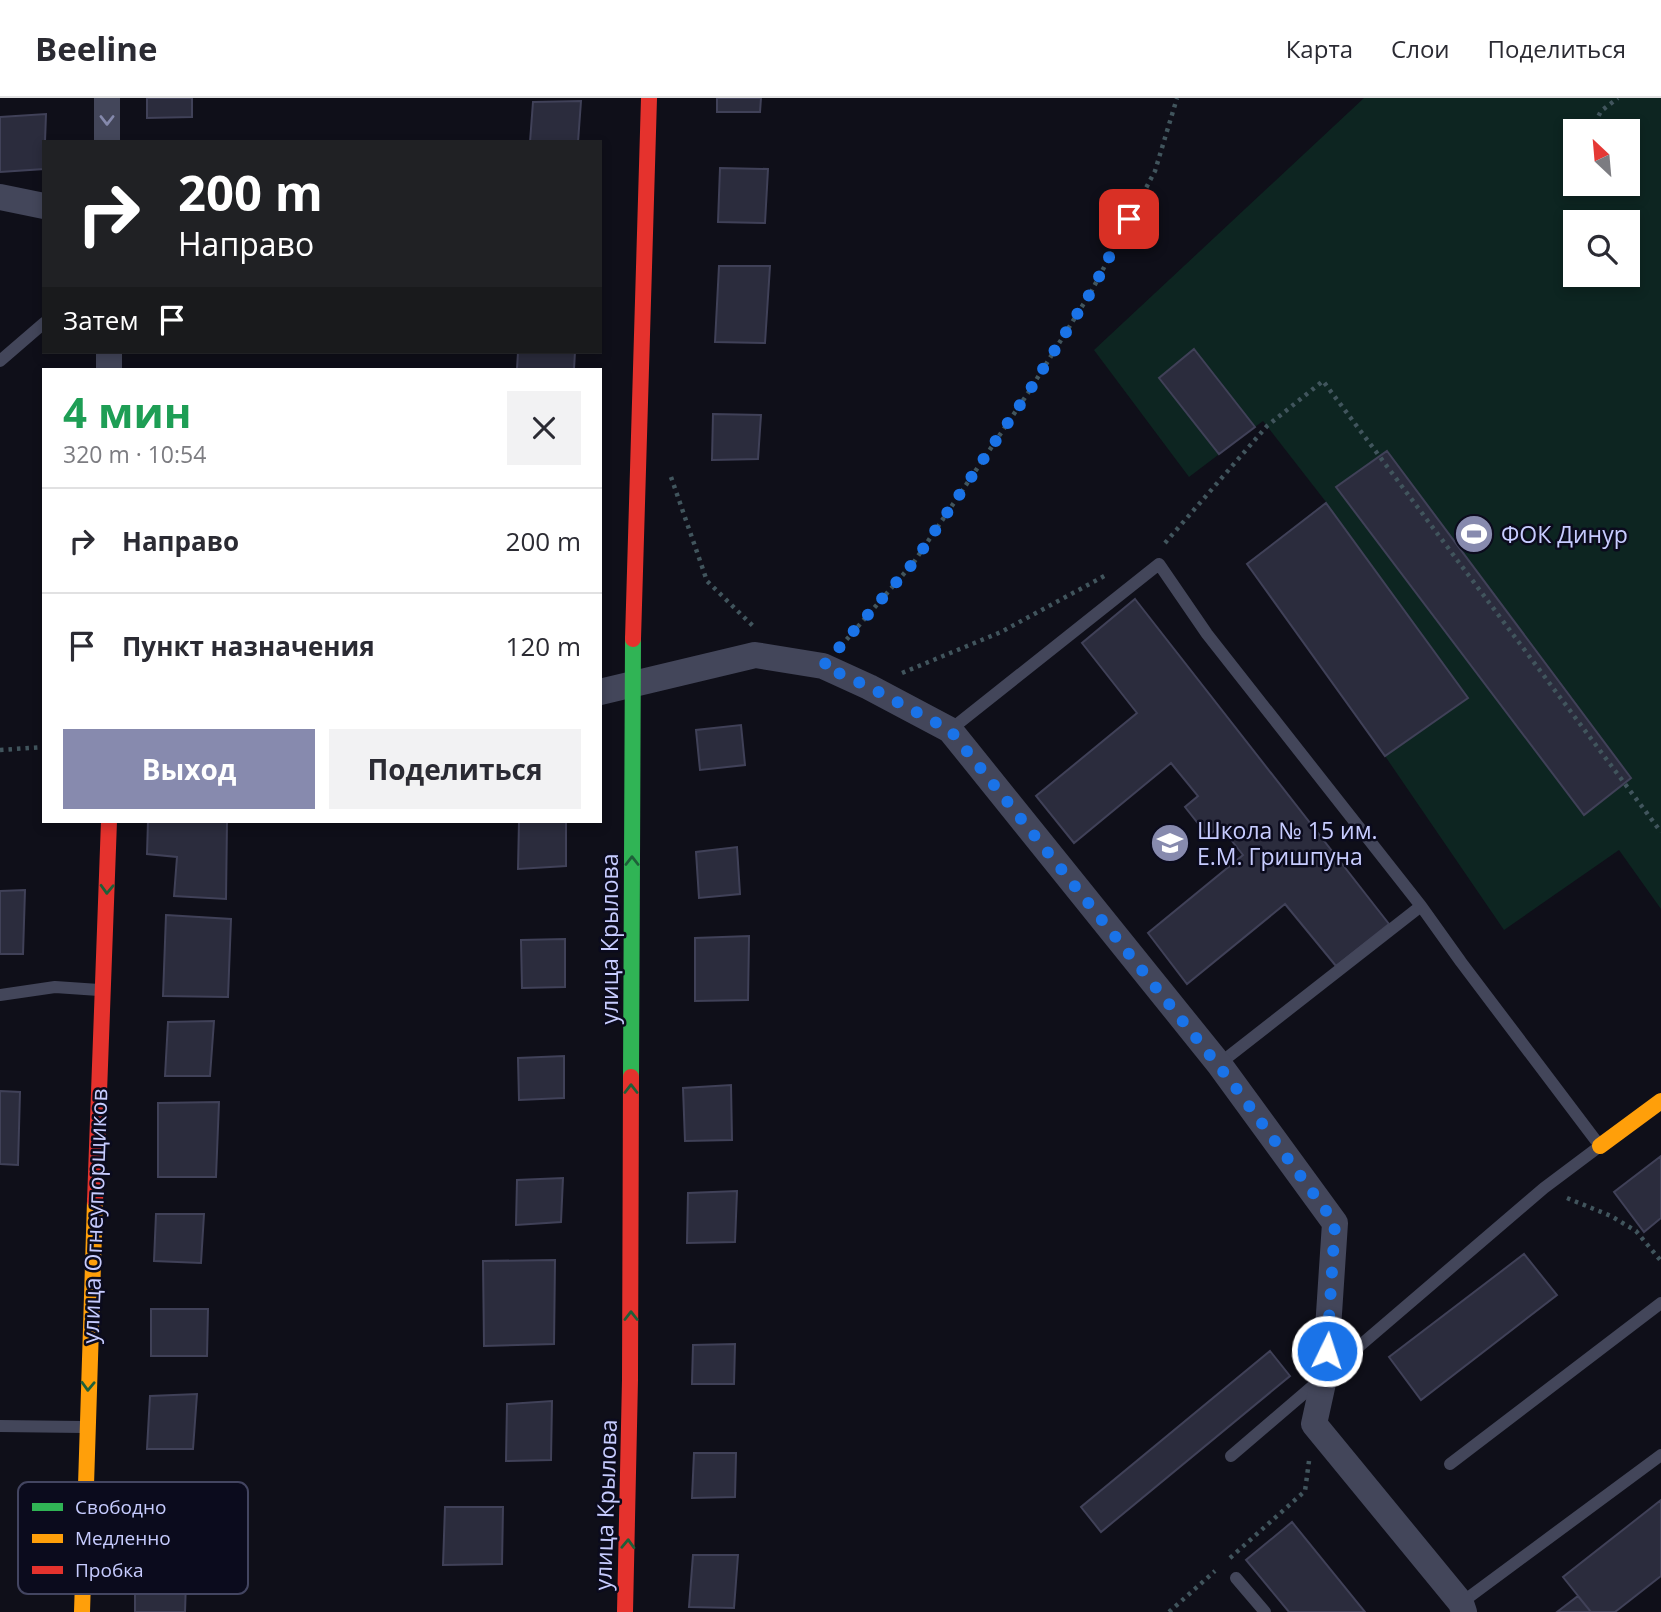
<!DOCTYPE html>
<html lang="ru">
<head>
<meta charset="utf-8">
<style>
  :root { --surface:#fff; --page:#f2f2f3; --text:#2b2b33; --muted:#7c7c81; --line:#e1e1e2; --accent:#878aae }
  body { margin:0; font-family:"Open Sans",sans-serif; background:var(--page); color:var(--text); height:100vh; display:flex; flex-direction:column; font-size:26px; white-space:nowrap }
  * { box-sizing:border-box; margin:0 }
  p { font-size:23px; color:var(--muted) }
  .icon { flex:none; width:38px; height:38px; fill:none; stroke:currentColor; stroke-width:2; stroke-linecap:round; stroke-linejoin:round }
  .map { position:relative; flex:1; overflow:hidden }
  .drawer { position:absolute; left:42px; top:270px; width:560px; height:455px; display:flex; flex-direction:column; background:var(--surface); border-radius:0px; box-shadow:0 4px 10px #0003 }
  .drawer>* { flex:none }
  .hud { position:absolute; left:42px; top:42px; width:560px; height:214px; border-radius:0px; box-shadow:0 4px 10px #0003; background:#202124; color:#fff; overflow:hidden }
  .needle { width:46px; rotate:334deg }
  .fabs { position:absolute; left:1563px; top:21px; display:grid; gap:14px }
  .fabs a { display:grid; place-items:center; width:77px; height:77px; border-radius:0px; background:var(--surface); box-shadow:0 4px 10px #0003; font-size:35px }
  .pin { position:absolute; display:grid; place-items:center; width:60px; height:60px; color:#fff; margin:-30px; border-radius:14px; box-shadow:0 4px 10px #0006 }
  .me { position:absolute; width:77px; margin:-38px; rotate:4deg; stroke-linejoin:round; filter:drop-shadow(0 0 5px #0008) }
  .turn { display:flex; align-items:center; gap:24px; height:147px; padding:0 21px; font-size:32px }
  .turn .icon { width:91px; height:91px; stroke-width:2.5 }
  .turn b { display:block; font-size:49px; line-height:60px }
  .then { display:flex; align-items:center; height:66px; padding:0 21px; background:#0003; gap:14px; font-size:26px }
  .round { display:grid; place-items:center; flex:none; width:74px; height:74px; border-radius:0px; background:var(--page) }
  .head { display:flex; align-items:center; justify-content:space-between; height:119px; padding:0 21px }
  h1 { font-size:42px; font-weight:700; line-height:52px; color:#1e9e55 }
  .cta { display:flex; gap:14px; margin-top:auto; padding:14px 21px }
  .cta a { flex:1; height:80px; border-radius:0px; background:var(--accent); color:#fff; font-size:28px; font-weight:700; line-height:80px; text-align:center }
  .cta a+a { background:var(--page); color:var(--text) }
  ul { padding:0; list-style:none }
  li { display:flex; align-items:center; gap:21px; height:105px; padding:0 21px; border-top:2px solid var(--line) }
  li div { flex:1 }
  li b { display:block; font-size:26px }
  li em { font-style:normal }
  header { display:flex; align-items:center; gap:42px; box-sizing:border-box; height:98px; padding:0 35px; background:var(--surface); border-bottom:2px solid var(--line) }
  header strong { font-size:33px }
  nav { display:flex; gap:38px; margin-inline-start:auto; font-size:24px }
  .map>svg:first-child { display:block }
  .green { fill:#0d2521; fill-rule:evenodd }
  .building { fill:#2b2c3d; stroke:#404158; stroke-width:2 }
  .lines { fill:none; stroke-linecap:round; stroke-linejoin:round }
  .path { stroke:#41555d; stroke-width:4.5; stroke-dasharray:3.5 5; stroke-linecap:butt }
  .lane { stroke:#43465a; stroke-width:12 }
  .street { stroke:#43465a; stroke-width:26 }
  .fast { stroke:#30b455; stroke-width:16 }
  .slow { stroke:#ff9f0a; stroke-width:16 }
  .jam { stroke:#e5322d; stroke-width:16 }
  .oneway { stroke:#8589ac }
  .oneway2 { stroke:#1e6039 }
  .route { stroke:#1a73e8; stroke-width:12; stroke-dasharray:0 21.6 }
  .labels { text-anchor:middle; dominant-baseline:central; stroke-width:5; stroke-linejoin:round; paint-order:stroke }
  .poi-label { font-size:23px; fill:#c7ccff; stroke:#0b0b1d; text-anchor:start }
  .street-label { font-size:23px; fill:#c7ccff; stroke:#0b0b1d }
  .key { fill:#0b0b1d; stroke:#434561; stroke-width:2 }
  .key-label { font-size:19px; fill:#c7ccff }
</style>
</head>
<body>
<header>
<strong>Beeline</strong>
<nav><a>Карта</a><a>Слои</a><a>Поделиться</a></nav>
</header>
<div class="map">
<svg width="1661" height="1514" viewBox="0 0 1661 1514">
  <rect width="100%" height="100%" fill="#0f0f19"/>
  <path class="green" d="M 1364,0 L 1661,0 L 1661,811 L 1619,752 L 1504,832 L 1385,658 L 1247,466 L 1326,404 L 1263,323 L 1189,379 L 1094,252 ZM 1575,33 L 1628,33 L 1628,86 L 1575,86 ZM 1575,124 L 1628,124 L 1628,177 L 1575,177 Z"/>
  <path class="building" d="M 147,0 L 192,0 L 192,19 L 147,20 Z
    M 717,0 L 761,0 L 760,14 L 717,14 Z
    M 581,3 L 578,44 L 530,44 L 533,4 Z
    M 46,16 L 44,71 L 0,74 L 0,19 Z
    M 720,70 L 768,71 L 765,125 L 718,124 Z
    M 719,168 L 770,168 L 765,245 L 715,244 Z
    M 1194,251 L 1255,329 L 1219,356 L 1159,280 Z
    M 518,254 L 575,254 L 574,271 L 517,271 Z
    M 713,316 L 761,317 L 758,361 L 712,362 Z
    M 1387,353 L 1631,680 L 1584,717 L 1336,389 Z
    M 1326,405 L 1468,600 L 1385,658 L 1247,466 Z
    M 1135,501 L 1389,826 L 1336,868 L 1285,806 L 1187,886 L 1148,835 L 1243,757 L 1220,728 L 1208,738 L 1185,709 L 1198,698 L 1171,665 L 1074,745 L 1036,698 L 1137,615 L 1082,545 Z
    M 741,627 L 745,667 L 700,672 L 696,632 Z
    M 148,723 L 227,723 L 226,801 L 174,798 L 177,759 L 147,756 Z
    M 519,723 L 566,723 L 566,768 L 518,771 Z
    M 737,749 L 740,796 L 699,800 L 696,754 Z
    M 25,792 L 23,856 L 0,856 L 0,793 Z
    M 166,817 L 231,821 L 228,899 L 163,898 Z
    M 749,838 L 748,902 L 695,903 L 695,840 Z
    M 565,841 L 565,889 L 522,890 L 521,842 Z
    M 214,923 L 210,978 L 165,978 L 168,924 Z
    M 564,958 L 564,1000 L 519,1002 L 518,960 Z
    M 731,987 L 732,1042 L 685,1043 L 683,990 Z
    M 0,993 L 20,994 L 18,1067 L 0,1066 Z
    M 219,1004 L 216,1079 L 158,1079 L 158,1005 Z
    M 1661,1058 L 1661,1120 L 1644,1134 L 1614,1094 Z
    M 563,1080 L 561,1124 L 516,1127 L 517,1082 Z
    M 737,1093 L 735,1144 L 687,1145 L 688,1095 Z
    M 156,1116 L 204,1116 L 201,1165 L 154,1163 Z
    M 1524,1156 L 1557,1197 L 1421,1302 L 1389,1259 Z
    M 555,1162 L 554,1246 L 484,1248 L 483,1163 Z
    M 151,1211 L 208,1211 L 207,1258 L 151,1258 Z
    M 735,1246 L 734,1286 L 692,1286 L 693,1247 Z
    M 1270,1253 L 1290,1278 L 1101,1434 L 1081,1409 Z
    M 197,1296 L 193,1351 L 147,1351 L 150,1298 Z
    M 552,1303 L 551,1362 L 506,1363 L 507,1306 Z
    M 694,1355 L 736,1355 L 735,1399 L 692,1400 Z
    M 1661,1402 L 1661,1478 L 1615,1514 L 1591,1514 L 1563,1479 Z
    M 445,1409 L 503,1409 L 502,1466 L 443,1467 Z
    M 1292,1424 L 1365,1514 L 1289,1514 L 1246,1462 Z
    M 693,1457 L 738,1457 L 734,1510 L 689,1509 Z
    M 186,1482 L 185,1514 L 135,1514 L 135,1483 Z
    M 1578,1498 L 1591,1514 L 1557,1514 Z"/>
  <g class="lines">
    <path class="path" d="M 1591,33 L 1601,13 L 1618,0
      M 671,379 L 707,483 L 755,530
      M 1165,445 L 1267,328 L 1323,283 L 1661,734
      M 841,548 L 914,464 L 1028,295 L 1091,194 L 1155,73 L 1177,0
      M 902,575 L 1001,534 L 1108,476
      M 0,652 L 44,649
      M 1567,1100 L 1611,1118 L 1636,1133 L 1661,1163
      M 1230,1460 L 1305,1393 L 1309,1363
      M 1169,1514 L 1215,1473"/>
    <path class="lane" d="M 0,263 L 44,225
      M 950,632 L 1159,466 L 1207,536 L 1421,808 L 1461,864 L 1600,1048 L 1544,1090 L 1231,1358
      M 0,897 L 55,889 L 99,892
      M 1219,966 L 1421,808
      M 0,1328 L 83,1329
      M 1450,1366 L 1661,1205
      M 1236,1480 L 1265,1514
      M 1461,1505 L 1661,1357"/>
    <path class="street" d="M 107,0 L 107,44
      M 0,99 L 44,108
      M 109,254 L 109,271
      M 600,594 L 755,557 L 823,568 L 869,589 L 950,632 L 1219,966 L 1335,1125 L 1325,1276 L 1314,1326 L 1461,1505 L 1464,1514"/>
    <path class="fast" d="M 631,979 L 633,541"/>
    <path class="slow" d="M 1600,1048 L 1661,1003
      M 82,1514 L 95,1103"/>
    <path class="jam" d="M 633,541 L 649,0
      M 95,1103 L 109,723
      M 625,1514 L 630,1282 L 631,979"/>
  </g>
  <defs><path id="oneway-chevron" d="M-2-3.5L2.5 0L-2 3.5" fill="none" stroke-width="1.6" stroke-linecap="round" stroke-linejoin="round" transform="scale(1.75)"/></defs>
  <use class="oneway" href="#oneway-chevron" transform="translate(107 22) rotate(90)"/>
  <g class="oneway2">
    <use href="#oneway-chevron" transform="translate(632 763) rotate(-90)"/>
    <use href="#oneway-chevron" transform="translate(107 791) rotate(92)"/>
    <use href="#oneway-chevron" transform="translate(631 991) rotate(-90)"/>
    <use href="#oneway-chevron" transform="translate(631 1218) rotate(-90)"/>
    <use href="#oneway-chevron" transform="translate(88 1288) rotate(92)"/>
    <use href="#oneway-chevron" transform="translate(628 1446) rotate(-88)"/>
  </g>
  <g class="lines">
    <path class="route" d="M 1129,121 L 1091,194 L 1028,295 L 914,464 L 823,568 L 869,589 L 950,632 L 1233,986 L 1335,1125 L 1327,1253"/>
  </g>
  <defs>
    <g id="stadium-disc" transform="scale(2.0125)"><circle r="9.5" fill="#878aae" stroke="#0b0b1d"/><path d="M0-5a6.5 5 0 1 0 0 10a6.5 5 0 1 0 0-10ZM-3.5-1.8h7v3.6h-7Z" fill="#fff"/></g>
    <g id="school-disc" transform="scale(2.0125)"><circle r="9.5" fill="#878aae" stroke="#0b0b1d"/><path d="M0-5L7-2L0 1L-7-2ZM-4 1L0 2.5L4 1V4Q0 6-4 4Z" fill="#fff"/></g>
  </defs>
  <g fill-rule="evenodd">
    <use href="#stadium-disc" x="1474" y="436"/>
    <use href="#school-disc" x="1170" y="745"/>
  </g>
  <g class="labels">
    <g class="poi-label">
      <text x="1501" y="436">ФОК Динур</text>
      <text x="1197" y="732">Школа № 15 им.<tspan x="1197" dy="26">Е.М. Гришпуна</tspan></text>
    </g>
    <g class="street-label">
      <text transform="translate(609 841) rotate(-90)">улица Крылова</text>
      <text transform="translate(94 1118) rotate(-88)">улица Огнеупорщиков</text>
      <text transform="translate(605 1407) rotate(-88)">улица Крылова</text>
    </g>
  </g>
  <rect x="18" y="1384" width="230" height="112" rx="10" class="key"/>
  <rect x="32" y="1405" width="31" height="8" fill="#30b455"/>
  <rect x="32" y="1436" width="31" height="9" fill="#ff9f0a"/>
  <rect x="32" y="1468" width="31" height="8" fill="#e5322d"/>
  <g class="key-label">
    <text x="75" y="1416">Свободно</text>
    <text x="75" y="1447">Медленно</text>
    <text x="75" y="1479">Пробка</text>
  </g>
</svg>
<div class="fabs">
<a><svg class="needle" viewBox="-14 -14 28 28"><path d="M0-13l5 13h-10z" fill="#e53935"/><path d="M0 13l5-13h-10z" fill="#7c7c81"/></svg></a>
<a><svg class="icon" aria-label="search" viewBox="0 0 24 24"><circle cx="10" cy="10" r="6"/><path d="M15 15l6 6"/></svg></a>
</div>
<div class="pin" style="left:1129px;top:121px;background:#d93025"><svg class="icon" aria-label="arrive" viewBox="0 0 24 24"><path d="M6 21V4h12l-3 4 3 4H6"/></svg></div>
<svg class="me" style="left:1327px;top:1253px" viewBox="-20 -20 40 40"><circle r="17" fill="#1a73e8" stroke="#fff" stroke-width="3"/><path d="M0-11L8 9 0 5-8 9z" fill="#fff"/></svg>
<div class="hud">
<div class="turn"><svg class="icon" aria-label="right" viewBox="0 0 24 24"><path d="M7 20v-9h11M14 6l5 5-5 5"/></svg><div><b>200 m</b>Направо</div></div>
<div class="then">Затем<svg class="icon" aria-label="arrive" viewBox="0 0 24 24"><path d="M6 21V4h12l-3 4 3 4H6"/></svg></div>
</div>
<section class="drawer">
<div class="head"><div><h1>4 мин</h1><p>320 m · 10:54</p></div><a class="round"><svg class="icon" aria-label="close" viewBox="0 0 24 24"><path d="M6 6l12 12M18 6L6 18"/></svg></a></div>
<ul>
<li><svg class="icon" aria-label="right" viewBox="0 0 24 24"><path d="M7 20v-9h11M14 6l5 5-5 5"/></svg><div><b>Направо</b></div><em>200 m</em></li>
<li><svg class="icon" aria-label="arrive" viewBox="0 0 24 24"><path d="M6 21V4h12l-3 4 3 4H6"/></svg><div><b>Пункт назначения</b></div><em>120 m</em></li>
</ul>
<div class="cta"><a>Выход</a><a>Поделиться</a></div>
</section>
</div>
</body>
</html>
